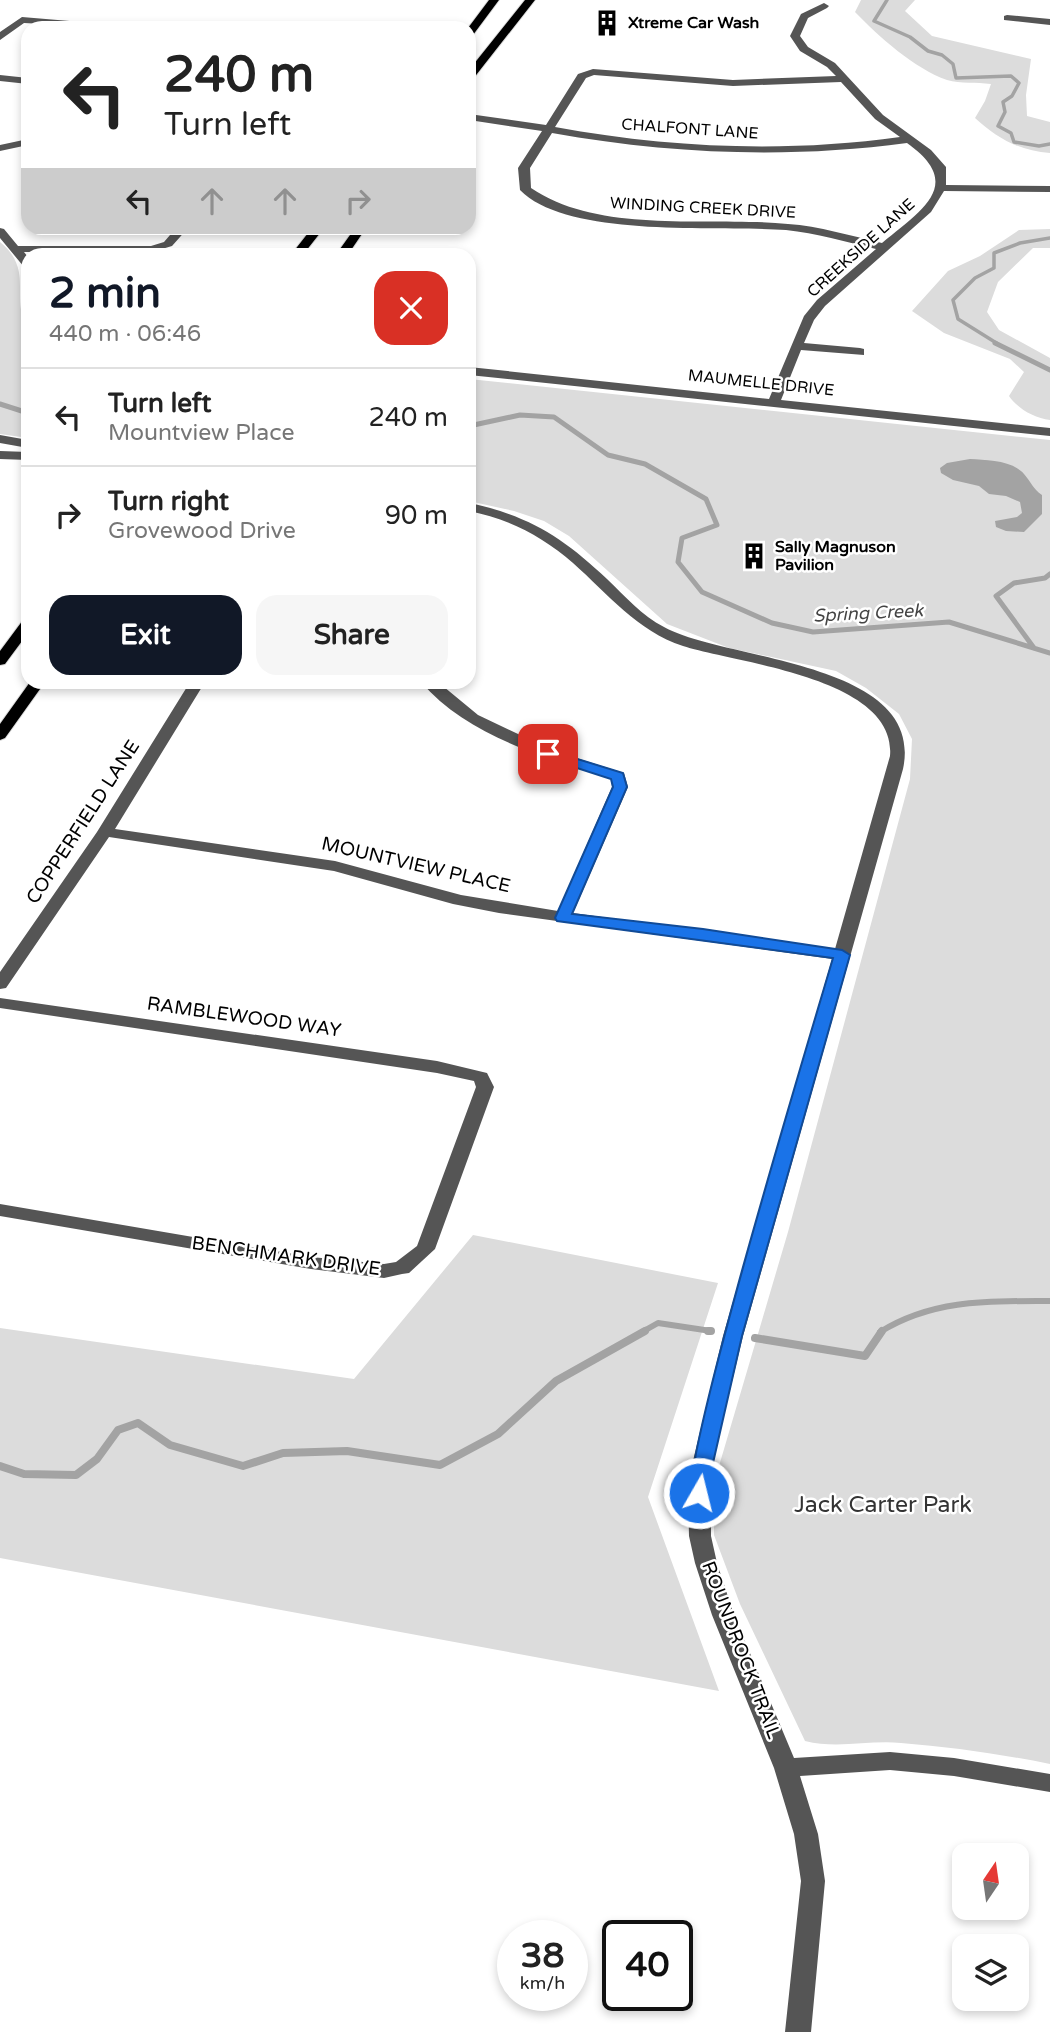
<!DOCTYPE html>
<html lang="en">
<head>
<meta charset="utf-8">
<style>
  :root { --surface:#fff; --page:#f6f6f6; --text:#222; --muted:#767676; --line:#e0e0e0; --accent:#111827 }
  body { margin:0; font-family:"Varela Round",sans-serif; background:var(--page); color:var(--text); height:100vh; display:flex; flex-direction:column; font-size:26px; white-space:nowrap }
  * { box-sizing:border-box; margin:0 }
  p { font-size:23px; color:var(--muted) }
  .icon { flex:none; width:38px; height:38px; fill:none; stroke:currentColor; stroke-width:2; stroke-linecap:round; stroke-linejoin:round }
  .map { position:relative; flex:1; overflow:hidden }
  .panel { position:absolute; left:21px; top:248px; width:455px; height:441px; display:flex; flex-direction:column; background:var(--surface); border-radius:21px; box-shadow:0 4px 10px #0003 }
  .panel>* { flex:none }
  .hud { position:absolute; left:21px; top:21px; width:455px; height:214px; border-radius:21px; box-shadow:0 4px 10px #0003; background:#fff; color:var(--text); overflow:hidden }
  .needle { width:46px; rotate:13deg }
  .controls { position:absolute; left:952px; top:1843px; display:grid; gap:14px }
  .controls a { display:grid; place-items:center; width:77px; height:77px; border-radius:14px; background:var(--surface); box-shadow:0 4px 10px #0003; font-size:35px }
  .speed { position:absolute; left:497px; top:1920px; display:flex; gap:14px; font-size:35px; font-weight:700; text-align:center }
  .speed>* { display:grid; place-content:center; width:91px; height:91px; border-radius:50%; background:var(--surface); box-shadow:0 4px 10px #0003; line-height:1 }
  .speed small { font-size:18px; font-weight:400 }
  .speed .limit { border:4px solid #111; border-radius:10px; background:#fff; color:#111 }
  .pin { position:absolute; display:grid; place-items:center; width:60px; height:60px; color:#fff; margin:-30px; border-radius:14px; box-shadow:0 4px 10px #0006 }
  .me { position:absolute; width:77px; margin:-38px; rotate:8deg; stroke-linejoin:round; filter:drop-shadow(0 0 5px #0008) }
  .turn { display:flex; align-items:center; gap:24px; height:147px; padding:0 28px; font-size:32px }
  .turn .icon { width:91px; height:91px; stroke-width:2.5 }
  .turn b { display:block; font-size:49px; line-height:60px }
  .lanes { display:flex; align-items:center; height:66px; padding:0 28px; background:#0003; justify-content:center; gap:35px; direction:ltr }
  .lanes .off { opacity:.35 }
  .round { display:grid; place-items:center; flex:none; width:74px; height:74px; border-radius:21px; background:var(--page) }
  .overview { display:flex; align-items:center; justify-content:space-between; height:119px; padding:0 28px }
  h1 { font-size:42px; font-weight:700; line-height:52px; color:var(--accent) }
  .button { display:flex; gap:14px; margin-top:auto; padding:14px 28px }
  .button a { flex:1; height:80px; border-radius:21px; background:var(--accent); color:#fff; font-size:28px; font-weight:700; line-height:80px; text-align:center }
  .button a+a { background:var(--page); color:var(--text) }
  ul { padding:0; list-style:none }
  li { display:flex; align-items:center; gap:21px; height:98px; padding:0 28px; border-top:2px solid var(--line) }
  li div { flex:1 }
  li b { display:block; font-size:26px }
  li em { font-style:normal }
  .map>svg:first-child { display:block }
  .green { fill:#dcdcdc }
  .water { fill:#a3a3a3 }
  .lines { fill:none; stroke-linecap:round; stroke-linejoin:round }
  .stream-far3 { stroke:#a3a3a3; stroke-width:3.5 }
  .stream-far2 { stroke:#a3a3a3; stroke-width:5 }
  .stream-far1 { stroke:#a3a3a3; stroke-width:6 }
  .stream { stroke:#a3a3a3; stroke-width:8 }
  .major-casing { stroke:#dbdbdb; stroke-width:2 }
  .minor { fill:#555; fill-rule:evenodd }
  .major { fill:#000; fill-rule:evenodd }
  .route { fill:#1a73e8; stroke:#114b97; stroke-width:2 }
  .labels { text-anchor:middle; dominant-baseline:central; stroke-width:5; stroke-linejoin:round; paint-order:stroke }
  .far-poi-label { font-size:16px; font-weight:bold; fill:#000; stroke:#fff; text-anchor:start }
  .far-street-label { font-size:16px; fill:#000; stroke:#fff }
  .far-water-label { font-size:18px; font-style:italic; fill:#444; stroke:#fff }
  .street-label { font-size:19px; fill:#000; stroke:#fff }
  .near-park-label { font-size:23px; fill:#333; stroke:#fff }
</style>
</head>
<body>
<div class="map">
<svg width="1050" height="2032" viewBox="0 0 1050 2032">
  <rect width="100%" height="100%" fill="#fff"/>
  <path class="green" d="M 861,0 L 915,0 L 905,11 L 932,36 L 1031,59 L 1026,95 L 1027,116 L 1050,122 L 1050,153 C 1019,151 997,138 975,118 L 985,101 L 991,84 C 976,82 961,84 947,80 C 915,69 878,36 855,12 Z
    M 1050,229 L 1050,248 L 1033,248 L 998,282 L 987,312 L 999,330 L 1050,358 L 1050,420 C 1034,418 1018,409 1009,396 L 1024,372 L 1010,359 L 944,333 L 912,311 L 948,271 L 980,256 L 1019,230 Z
    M 0,242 C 35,270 9,300 28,327 L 28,438 L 0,434 Z
    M 469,379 L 1050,440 L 1050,1764 C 1001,1754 951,1747 901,1743 C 869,1740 837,1749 805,1741 L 740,1604 L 714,1535 L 714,1483 L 788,1232 L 910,779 L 912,739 L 899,714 L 866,688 L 836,671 L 729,648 L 667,624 L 569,536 L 544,521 L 514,511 L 469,501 Z
    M 473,1235 L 718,1283 L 648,1497 L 719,1691 L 0,1558 L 0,1328 L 354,1379 Z"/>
  <path class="water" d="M 970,459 C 987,460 1012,460 1024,474 C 1031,482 1033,489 1042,495 L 1042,514 L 1024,532 L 1006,531 L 996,527 L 995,521 L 1017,517 L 1022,513 L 1020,502 L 1006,496 L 989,494 L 979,486 L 953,480 L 941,473 L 940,468 L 947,463 Z"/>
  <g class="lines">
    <path class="stream-far3" d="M 887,0 L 874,21 L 910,37 L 928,51 L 942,55 L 953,64 L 956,78 L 1011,76 L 1019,83 L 1012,96 L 1003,102 L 1005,112 L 998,126 L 1011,133 L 1014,142 L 1039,146 L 1050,144
      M 998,344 L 958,319 L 953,300 L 975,278 L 994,268 L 994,253 L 1020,243 L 1050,238"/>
    <path class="stream-far2" d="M 995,343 L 1050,370
      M 0,404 L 28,413
      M 469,426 L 520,415 L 554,417 L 608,455 L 645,464 L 706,499 L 717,525 L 682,538 L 678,562 L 702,592 L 772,623 L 813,632 L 949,622 L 1050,653
      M 1034,648 L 996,596 L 1014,583 L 1045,578 L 1050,574"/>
    <path class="stream-far1" d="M 642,1332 L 658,1323 L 711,1331
      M 880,1332 C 933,1299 989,1301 1050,1301"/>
    <path class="stream" d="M 708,1331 L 711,1331
      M 755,1338 L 865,1356 L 882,1331
      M 0,1466 L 24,1474 L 76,1475 L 97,1459 L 118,1430 L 138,1423 L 170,1445 L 243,1466 L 283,1453 L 347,1451 L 440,1465 L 498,1434 L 556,1381 L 645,1331"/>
    <g class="major-casing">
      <path id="major" d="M 489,0 L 499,0 L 473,35 L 469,36 L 468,28 Z
        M 525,0 L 535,0 L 473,79 L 469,80 L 469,70 Z
        M 312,228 L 324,228 L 302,256 L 290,256 Z
        M 355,228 L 366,228 L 347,256 L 335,256 Z
        M 28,619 L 28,633 L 5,664 L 0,665 L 0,651 L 23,620 Z
        M 30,682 L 45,682 L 5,738 L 0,740 L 0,724 Z"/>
    </g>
    <path class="minor" d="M 824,3 L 829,6 L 827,8 L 808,18 L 800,36 L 808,47 L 835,63 L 883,115 L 931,150 L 946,167 L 946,185 L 1050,186 L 1050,192 L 944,191 L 931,212 L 825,306 L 814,320 L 804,343 L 860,348 L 864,349 L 864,355 L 801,350 L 781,400 L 1050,428 L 1050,436 L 469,375 L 469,367 L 769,399 L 804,316 L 817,300 L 876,249 C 846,242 816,233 786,230 C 719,225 568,239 520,190 L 518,168 L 542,131 L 469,120 L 469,114 L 546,125 L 578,74 L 593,69 L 733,80 L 836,76 L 827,67 L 800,51 L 790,36 L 801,14 ZM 594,75 L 733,86 L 841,82 L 875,119 L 900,137 C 785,153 669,148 555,127 L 586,78 ZM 552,133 C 669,154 788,159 907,143 C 966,185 921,210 882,243 C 851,236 819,226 788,224 C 708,216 600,235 531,188 L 530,168 Z
      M 1007,15 L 1050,19 L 1050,25 L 1004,20 L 1004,16 Z
      M 22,17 L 117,25 L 122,28 L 24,23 L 0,40 L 0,32 Z
      M 0,75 L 28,78 L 28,84 L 0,81 Z
      M 28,139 L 28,145 L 0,151 L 0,145 Z
      M 0,228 L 4,229 L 18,246 L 151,246 L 164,242 L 176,228 L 188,228 L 172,246 L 152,252 L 24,252 L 28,257 L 28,269 L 24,267 L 0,238 Z
      M 0,435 L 28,440 L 28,448 L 0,443 Z
      M 0,451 L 28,452 L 28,460 L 0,459 Z
      M 469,503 C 528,515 564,538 607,579 C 625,596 642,616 664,627 C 725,661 926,661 903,769 L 743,1336 L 711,1469 L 711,1536 L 717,1563 L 734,1615 L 794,1758 L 890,1752 L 954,1758 L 1050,1774 L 1050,1792 L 954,1776 L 890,1770 L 800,1776 L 818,1834 L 825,1881 L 811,2032 L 785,2032 L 801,1881 L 794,1834 L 774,1768 L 712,1615 L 695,1563 L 689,1536 L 688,1493 L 691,1469 L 723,1336 L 832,959 L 499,913 L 453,904 L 334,871 L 109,837 L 6,988 L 0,989 L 0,972 L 97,832 L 190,682 L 205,682 L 115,829 L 335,861 L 461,895 L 558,911 L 612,787 L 611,779 C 546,758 467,736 421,682 L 438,682 L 478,715 L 554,751 L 624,773 L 628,787 L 573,913 L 835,949 L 890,756 C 897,677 735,663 683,646 C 637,631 608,594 573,563 C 542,536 509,519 469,511 Z
      M 0,998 L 437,1061 L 487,1073 L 494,1087 L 435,1249 L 409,1273 L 402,1274 L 384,1278 L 311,1269 L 0,1216 L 0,1204 L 311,1257 L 384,1264 L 396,1262 L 417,1246 L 476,1087 L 474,1081 L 437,1073 L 0,1008 Z"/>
    <use href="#major" class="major"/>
  </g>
  <path class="route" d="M 548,750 L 623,773 L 627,787 L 572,914 L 703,929 L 842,950 L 850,955 L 742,1336 L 705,1498 L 692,1498 C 677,1472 815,1020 833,958 L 557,921 L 555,918 L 613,787 L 611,779 L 543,757 L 541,754 Z"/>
  <defs>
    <g id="building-bare" transform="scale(2.1)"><path d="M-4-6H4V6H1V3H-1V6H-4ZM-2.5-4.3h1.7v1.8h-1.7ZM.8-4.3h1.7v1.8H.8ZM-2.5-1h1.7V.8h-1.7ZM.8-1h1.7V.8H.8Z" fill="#000" stroke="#fff" stroke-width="2.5" paint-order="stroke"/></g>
  </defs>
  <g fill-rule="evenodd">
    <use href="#building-bare" x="607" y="23"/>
    <use href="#building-bare" x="754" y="556"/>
  </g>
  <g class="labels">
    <g class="far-poi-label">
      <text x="628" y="23">Xtreme Car Wash</text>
      <text x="775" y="547">Sally Magnuson<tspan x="775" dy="18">Pavilion</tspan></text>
    </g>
    <g class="far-street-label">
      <text transform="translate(690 129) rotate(4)">CHALFONT LANE</text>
      <text transform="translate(703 208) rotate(3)">WINDING CREEK DRIVE</text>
      <text transform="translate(861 248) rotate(-42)">CREEKSIDE LANE</text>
      <text transform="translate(761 383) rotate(6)">MAUMELLE DRIVE</text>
    </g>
    <g class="far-water-label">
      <text transform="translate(868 613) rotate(-3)">Spring Creek</text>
    </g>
    <g class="street-label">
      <text transform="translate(83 822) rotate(-57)">COPPERFIELD LANE</text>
      <text transform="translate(416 865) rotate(13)">MOUNTVIEW PLACE</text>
      <text transform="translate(244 1017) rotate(8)">RAMBLEWOOD WAY</text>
      <text transform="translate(286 1256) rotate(8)">BENCHMARK DRIVE</text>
      <text transform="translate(741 1650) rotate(69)">ROUNDROCK TRAIL</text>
    </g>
    <g class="near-park-label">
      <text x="883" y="1505">Jack Carter Park</text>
    </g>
  </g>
</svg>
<div class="controls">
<a><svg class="needle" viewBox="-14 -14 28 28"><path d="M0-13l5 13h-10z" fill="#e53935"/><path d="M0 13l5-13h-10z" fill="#767676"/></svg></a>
<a><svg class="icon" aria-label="layers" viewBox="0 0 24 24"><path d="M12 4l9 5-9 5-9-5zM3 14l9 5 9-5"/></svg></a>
</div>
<div class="speed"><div>38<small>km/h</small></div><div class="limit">40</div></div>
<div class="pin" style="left:548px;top:754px;background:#d93025"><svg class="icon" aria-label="arrive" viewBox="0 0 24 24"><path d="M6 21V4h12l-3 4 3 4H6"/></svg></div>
<svg class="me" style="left:699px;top:1493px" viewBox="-20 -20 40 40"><circle r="17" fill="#1a73e8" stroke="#fff" stroke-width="3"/><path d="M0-11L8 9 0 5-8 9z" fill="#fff"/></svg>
<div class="hud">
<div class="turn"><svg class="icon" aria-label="left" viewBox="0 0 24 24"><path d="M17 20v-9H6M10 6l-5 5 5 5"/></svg><div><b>240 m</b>Turn left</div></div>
<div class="lanes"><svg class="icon" aria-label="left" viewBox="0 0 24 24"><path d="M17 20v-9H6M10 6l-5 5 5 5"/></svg><svg class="icon off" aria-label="ahead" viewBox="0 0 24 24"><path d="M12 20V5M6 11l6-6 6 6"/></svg><svg class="icon off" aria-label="ahead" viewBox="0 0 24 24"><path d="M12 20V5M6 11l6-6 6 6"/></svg><svg class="icon off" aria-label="right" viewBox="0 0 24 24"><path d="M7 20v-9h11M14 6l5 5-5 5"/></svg></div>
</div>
<section class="panel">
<div class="overview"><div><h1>2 min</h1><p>440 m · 06:46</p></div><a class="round" style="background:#d93025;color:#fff"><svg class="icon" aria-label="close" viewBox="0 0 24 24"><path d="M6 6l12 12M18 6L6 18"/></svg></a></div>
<ul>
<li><svg class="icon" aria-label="left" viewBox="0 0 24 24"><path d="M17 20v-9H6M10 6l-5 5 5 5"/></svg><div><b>Turn left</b><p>Mountview Place</p></div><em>240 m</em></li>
<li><svg class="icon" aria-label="right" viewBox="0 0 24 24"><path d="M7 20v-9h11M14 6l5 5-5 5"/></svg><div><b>Turn right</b><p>Grovewood Drive</p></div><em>90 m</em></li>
</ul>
<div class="button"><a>Exit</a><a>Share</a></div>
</section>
</div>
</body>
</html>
